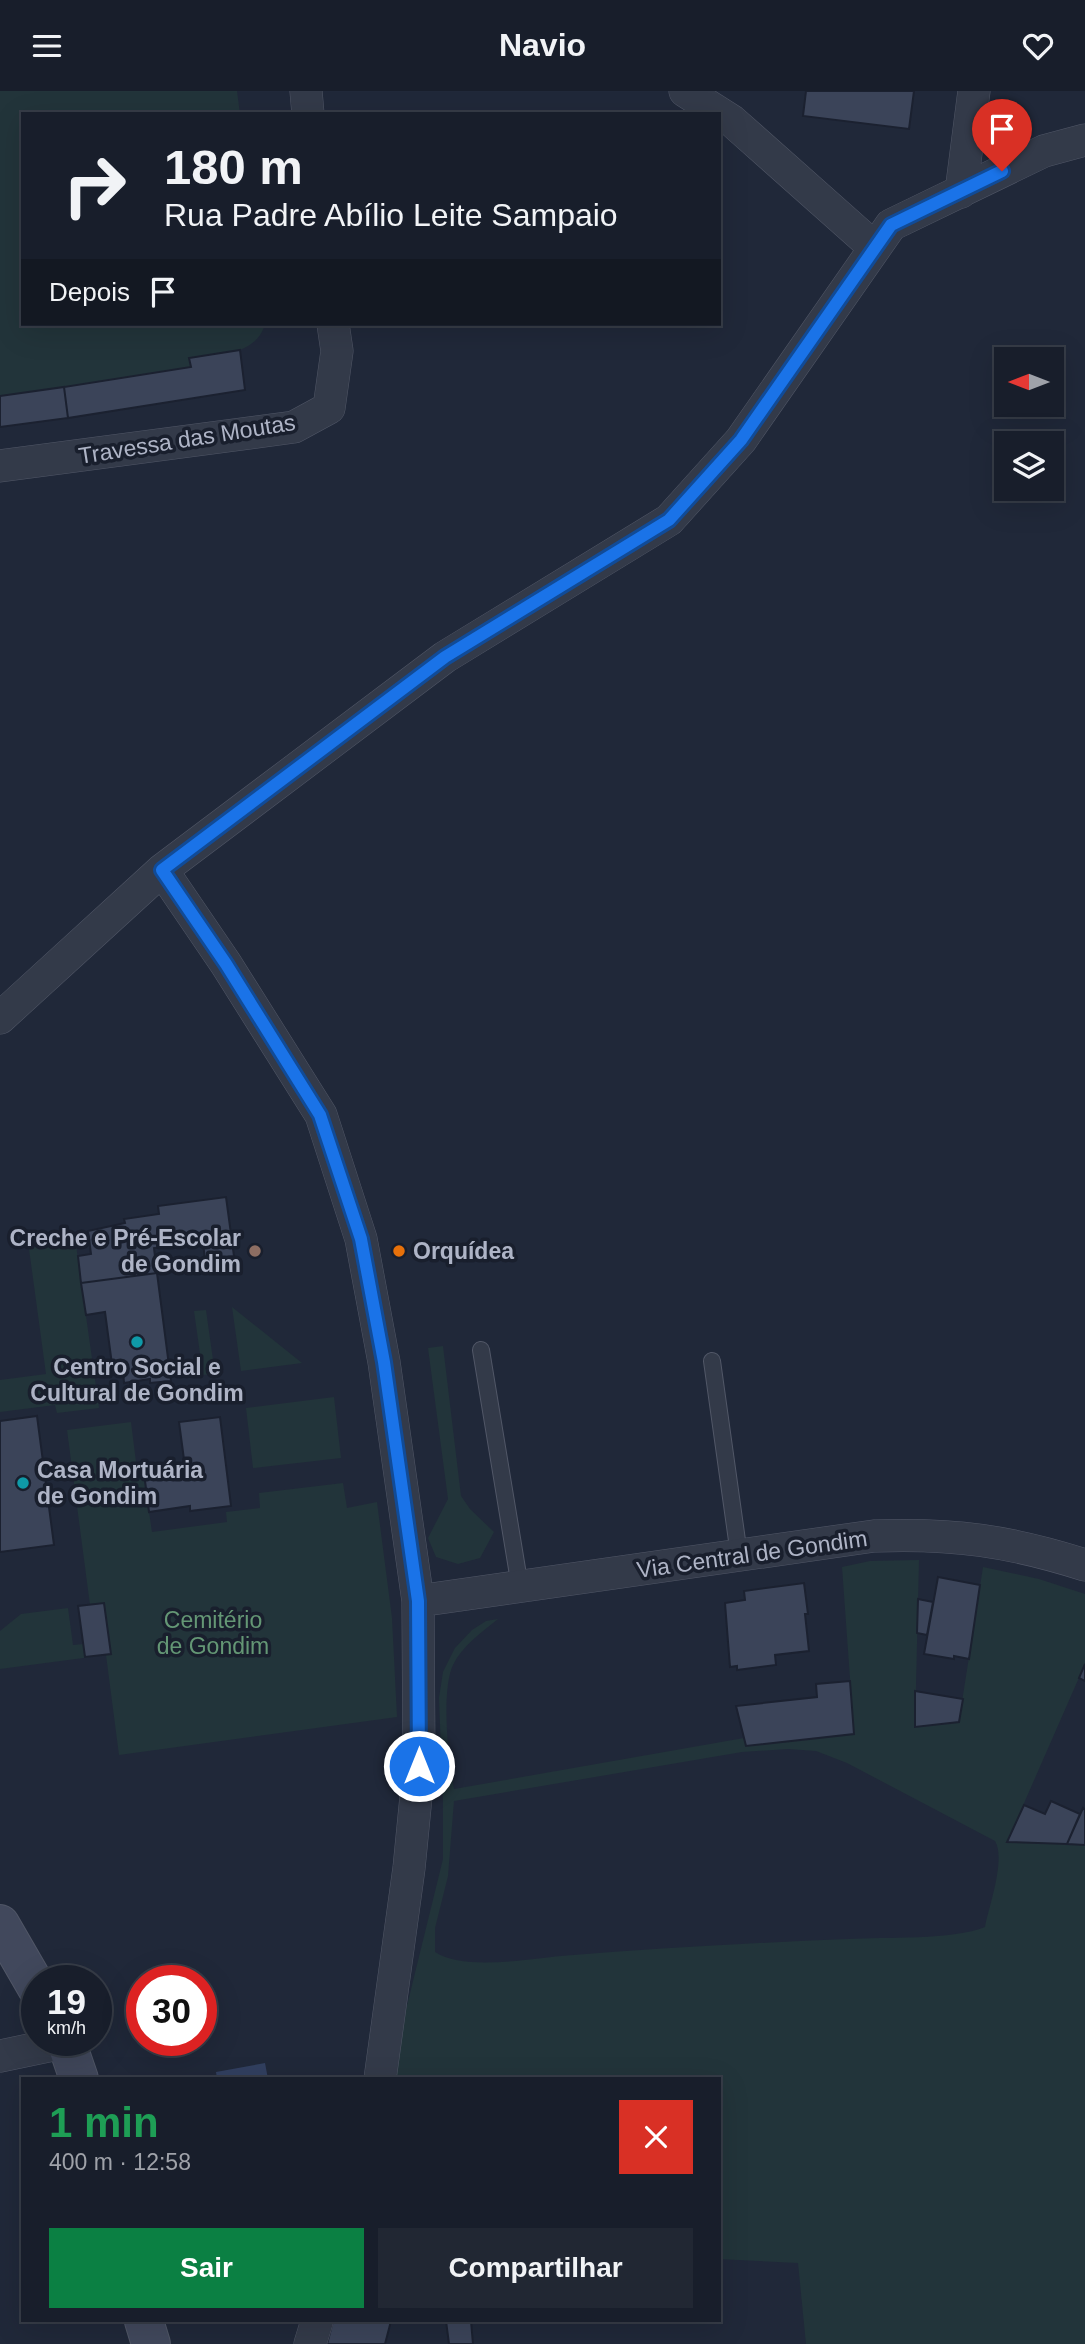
<!DOCTYPE html>
<html lang="pt">
<head>
<meta charset="utf-8">
<style>
  :root { --surface:#181e2b; --page:#212733; --text:#f1f3f6; --muted:#9fa2a9; --line:#363c47; --accent:#0b8043 }
  body { margin:0; font-family:Helvetica,sans-serif; background:var(--page); color:var(--text); height:100vh; display:flex; flex-direction:column; font-size:26px; white-space:nowrap }
  * { box-sizing:border-box; margin:0 }
  p { font-size:23px; color:var(--muted) }
  .icon { flex:none; width:38px; height:38px; fill:none; stroke:currentColor; stroke-width:2; stroke-linecap:round; stroke-linejoin:round }
  .map { position:relative; flex:1; overflow:hidden }
  .drawer { position:absolute; left:21px; top:1986px; width:700px; height:245px; display:flex; flex-direction:column; background:var(--surface); border-radius:0px; box-shadow:0 7px 28px #0002,0 0 0 2px var(--line) }
  .drawer>* { flex:none }
  .guide { position:absolute; left:21px; top:21px; width:700px; height:214px; border-radius:0px; box-shadow:0 7px 28px #0002,0 0 0 2px var(--line); background:#181e2b; color:var(--text); overflow:hidden }
  .needle { width:46px; rotate:270deg }
  .controls { position:absolute; left:994px; top:256px; display:grid; gap:14px }
  .controls a { display:grid; place-items:center; width:70px; height:70px; border-radius:0px; background:var(--surface); box-shadow:0 7px 28px #0002,0 0 0 2px var(--line); font-size:35px }
  .speed { position:absolute; left:21px; top:1874px; display:flex; gap:14px; font-size:35px; font-weight:700; text-align:center }
  .speed>* { display:grid; place-content:center; width:91px; height:91px; border-radius:50%; background:var(--surface); box-shadow:0 7px 28px #0002,0 0 0 2px var(--line); line-height:1 }
  .speed small { font-size:18px; font-weight:400 }
  .speed .limit { border:10px solid #d22; background:#fff; color:#111 }
  .pin { position:absolute; display:grid; place-items:center; width:60px; height:60px; color:#fff; margin:-72px -30px; border-radius:50% 50% 50% 0; rotate:-45deg; box-shadow:0 0 7px #0007 }
  .pin .icon { rotate:45deg }
  .me { position:absolute; width:77px; margin:-38px; rotate:0deg; stroke-linejoin:round; filter:drop-shadow(0 0 5px #0008) }
  .turn { display:flex; align-items:center; gap:24px; height:147px; padding:0 28px; font-size:32px }
  .turn .icon { width:91px; height:91px; stroke-width:2.5 }
  .turn b { display:block; font-size:49px; line-height:60px }
  .then { display:flex; align-items:center; height:66px; padding:0 28px; background:#0003; gap:14px; font-size:26px }
  .round { display:grid; place-items:center; flex:none; width:74px; height:74px; border-radius:0px; background:var(--page) }
  .headline { display:flex; align-items:center; justify-content:space-between; height:119px; padding:0 28px }
  h1 { font-size:42px; font-weight:700; line-height:52px; color:#1e9e55 }
  .button { display:flex; gap:14px; margin-top:auto; padding:14px 28px }
  .button a { flex:1; height:80px; border-radius:0px; background:var(--accent); color:#fff; font-size:28px; font-weight:700; line-height:80px; text-align:center }
  .button a+a { background:var(--page); color:var(--text) }
  header { display:flex; justify-content:space-between; align-items:center; height:91px; padding:0 28px; background:var(--surface); font-size:32px; font-weight:700 }
  .map>svg:first-child { display:block }
  .green { fill:#22343a; fill-rule:evenodd }
  .water { fill:#313f5f }
  .building { fill:#3b4459; stroke:#1b2130; stroke-width:2 }
  .lines { fill:none; stroke-linecap:round; stroke-linejoin:round }
  .lane-casing { stroke:#515767; stroke-width:18 }
  .street-casing { stroke:#515767; stroke-width:33 }
  .secondary-casing { stroke:#515767; stroke-width:40 }
  .lane { stroke:#333a49; stroke-width:16 }
  .street { stroke:#333a49; stroke-width:32 }
  .secondary { stroke:#41485c; stroke-width:38 }
  .route-casing { stroke:#114b97; stroke-width:18 }
  .route { stroke:#1a73e8; stroke-width:12 }
  .education-dot { fill:#8d6e63; stroke:#191f2d; stroke-width:2.5 }
  .food-dot { fill:#e8710a; stroke:#191f2d; stroke-width:2.5 }
  .culture-dot { fill:#0f9aa8; stroke:#191f2d; stroke-width:2.5 }
  .labels { text-anchor:middle; dominant-baseline:central; stroke-width:7; stroke-linejoin:round; paint-order:stroke }
  .street-label { font-size:23px; fill:#aeb4c6; stroke:#191f2d }
  .poi-label { font-size:23px; font-weight:bold; fill:#aeb4c6; stroke:#191f2d; text-anchor:start }
  .park-label { font-size:23px; fill:#649775; stroke:#191f2d }
</style>
</head>
<body>
<header><svg class="icon" aria-label="menu" viewBox="0 0 24 24"><path d="M4 6h16M4 12h16M4 18h16"/></svg>Navio<svg class="icon" aria-label="heart" viewBox="0 0 24 24"><path d="M12 20l-8-8c-3-5 5-10 8-4 3-6 11-1 8 4z"/></svg></header>
<div class="map">
<svg width="1085" height="2253" viewBox="0 0 1085 2253">
  <rect width="100%" height="100%" fill="#202839"/>
  <path class="green" d="M 0,0 L 237,0 L 240,23 L 23,23 L 23,233 L 265,233 C 261,247 253,253 240,259 L 245,299 L 0,336 Z
    M 74,1140 L 99,1317 L 57,1322 L 55,1314 L 0,1321 L 0,1289 L 46,1283 L 29,1158 Z
    M 232,1216 L 302,1272 L 241,1280 Z
    M 206,1219 L 215,1283 L 203,1284 L 194,1220 Z
    M 443,1255 L 461,1405 L 470,1418 L 494,1441 L 480,1467 L 458,1473 L 436,1466 L 428,1447 L 448,1408 L 428,1257 Z
    M 334,1306 L 341,1367 L 253,1377 L 246,1317 Z
    M 131,1331 L 138,1387 L 144,1387 L 152,1441 L 227,1431 L 226,1421 L 260,1417 L 259,1402 L 343,1392 L 347,1417 L 377,1411 L 392,1527 L 397,1626 L 119,1664 L 106,1564 L 0,1578 L 0,1540 L 21,1523 L 68,1517 L 73,1554 L 84,1553 L 90,1514 L 67,1339 Z
    M 919,1469 L 915,1636 L 959,1630 L 983,1476 L 1039,1488 L 1085,1503 L 1085,1573 L 1007,1751 L 1085,1754 L 1085,2253 L 806,2253 L 798,2172 L 719,2168 L 719,1988 L 389,1988 L 443,1768 L 443,1711 L 439,1607 L 443,1581 L 455,1557 L 472,1539 L 486,1530 L 498,1528 C 482,1541 462,1555 453,1574 C 441,1599 448,1670 454,1698 L 744,1647 L 746,1655 L 854,1643 L 842,1476 L 870,1470 ZM 788,1658 L 816,1660 L 847,1672 L 995,1750 C 1006,1768 989,1815 985,1836 C 954,1849 884,1846 848,1848 C 752,1852 656,1857 561,1865 C 527,1868 464,1880 435,1861 L 435,1837 L 448,1785 L 454,1710 L 742,1661 Z"/>
  <path class="water" d="M 265,1972 L 268,1988 L 217,1988 L 216,1981 Z"/>
  <path class="building" d="M 806,0 L 914,0 L 909,38 L 803,25 Z
    M 240,259 L 245,299 L 68,327 L 64,296 L 191,276 L 189,267 Z
    M 64,296 L 68,327 L 0,336 L 0,305 Z
    M 226,1106 L 234,1165 L 205,1169 L 203,1151 L 154,1157 L 157,1182 L 81,1192 L 78,1165 L 91,1163 L 88,1140 L 125,1132 L 124,1128 L 159,1123 L 158,1115 Z
    M 157,1182 L 171,1290 L 150,1292 L 150,1288 L 124,1292 L 123,1279 L 113,1281 L 105,1221 L 86,1224 L 81,1192 Z
    M 37,1325 L 54,1454 L 0,1461 L 0,1330 Z
    M 220,1326 L 231,1415 L 190,1420 L 190,1415 L 149,1421 L 144,1382 L 185,1376 L 179,1331 Z
    M 938,1486 L 980,1494 L 969,1568 L 954,1565 L 954,1568 L 924,1563 Z
    M 804,1492 L 808,1523 L 805,1523 L 809,1560 L 775,1564 L 776,1574 L 737,1579 L 737,1575 L 730,1576 L 725,1512 L 745,1509 L 744,1500 Z
    M 918,1508 L 933,1511 L 927,1544 L 917,1542 Z
    M 104,1512 L 111,1563 L 85,1566 L 78,1515 Z
    M 1085,1573 L 1085,1590 L 1079,1587 Z
    M 850,1590 L 854,1643 L 746,1655 L 736,1615 L 817,1606 L 816,1593 Z
    M 915,1600 L 963,1608 L 959,1631 L 915,1636 Z
    M 1051,1710 L 1080,1723 L 1067,1753 L 1007,1751 L 1024,1714 L 1045,1723 Z
    M 1083,1717 L 1085,1719 L 1085,1754 L 1067,1753 Z
    M 333,2230 L 391,2230 L 385,2253 L 327,2253 Z
    M 446,2230 L 471,2230 L 473,2253 L 449,2253 Z"/>
  <g class="lines">
    <g class="lane-casing">
      <path id="lane" d="M 481,1259 L 520,1496
        M 712,1270 L 739,1464"/>
    </g>
    <g class="street-casing">
      <path id="street" d="M 306,0 L 308,23
        M 685,0 L 732,30 L 875,157
        M 961,101 L 974,0
        M 0,375 L 294,336 L 329,317 L 337,260 L 333,233
        M 162,779 L 226,873 L 321,1024 L 361,1148 L 384,1271 L 418,1510 L 419,1675 L 409,1777 L 380,1988
        M 0,927 L 162,779 L 445,566 L 669,429 L 741,349 L 891,134 L 1044,60 L 1085,49
        M 418,1510 L 874,1445 C 953,1442 1010,1450 1085,1474
        M 0,1965 L 67,1951
        M 310,2253 L 317,2230"/>
    </g>
    <g class="secondary-casing">
      <path id="secondary" d="M 0,1833 L 37,1897
        M 66,1950 L 79,1988
        M 144,2230 L 151,2253"/>
    </g>
    <use href="#lane" class="lane"/>
    <use href="#street" class="street"/>
    <use href="#secondary" class="secondary"/>
  </g>
  <g class="lines">
    <g class="route-casing">
      <path id="route" d="M 419,1675 L 418,1510 L 384,1271 L 361,1148 L 320,1024 L 226,873 L 162,779 L 445,566 L 669,429 L 741,349 L 891,134 L 1002,80"/>
    </g>
    <use href="#route" class="route"/>
  </g>
  <circle class="education-dot" cx="255" cy="1160" r="7"/>
  <circle class="food-dot" cx="399" cy="1160" r="7"/>
  <g class="culture-dot">
    <circle cx="137" cy="1251" r="7"/>
    <circle cx="23" cy="1392" r="7"/>
  </g>
  <g class="labels">
    <g class="street-label">
      <text transform="translate(187 348) rotate(-9)">Travessa das Moutas</text>
      <text transform="translate(752 1463) rotate(-8)">Via Central de Gondim</text>
    </g>
    <g class="poi-label">
      <text x="241" y="1147" text-anchor="end">Creche e Pré-Escolar<tspan x="241" dy="26">de Gondim</tspan></text>
      <text x="413" y="1160">Orquídea</text>
      <text x="137" y="1276" text-anchor="middle">Centro Social e<tspan x="137" dy="26">Cultural de Gondim</tspan></text>
      <text x="37" y="1379">Casa Mortuária<tspan x="37" dy="26">de Gondim</tspan></text>
    </g>
    <g class="park-label">
      <text x="213" y="1529">Cemitério<tspan x="213" dy="26">de Gondim</tspan></text>
    </g>
  </g>
</svg>
<div class="controls">
<a><svg class="needle" viewBox="-14 -14 28 28"><path d="M0-13l5 13h-10z" fill="#e53935"/><path d="M0 13l5-13h-10z" fill="#9fa2a9"/></svg></a>
<a><svg class="icon" aria-label="layers" viewBox="0 0 24 24"><path d="M12 4l9 5-9 5-9-5zM3 14l9 5 9-5"/></svg></a>
</div>
<div class="speed"><div>19<small>km/h</small></div><div class="limit">30</div></div>
<div class="pin" style="left:1002px;top:80px;background:#d93025"><svg class="icon" aria-label="arrive" viewBox="0 0 24 24"><path d="M6 21V4h12l-3 4 3 4H6"/></svg></div>
<svg class="me" style="left:419px;top:1675px" viewBox="-20 -20 40 40"><circle r="17" fill="#1a73e8" stroke="#fff" stroke-width="3"/><path d="M0-11L8 9 0 5-8 9z" fill="#fff"/></svg>
<div class="guide">
<div class="turn"><svg class="icon" aria-label="right" viewBox="0 0 24 24"><path d="M7 20v-9h11M14 6l5 5-5 5"/></svg><div><b>180 m</b>Rua Padre Abílio Leite Sampaio</div></div>
<div class="then">Depois<svg class="icon" aria-label="arrive" viewBox="0 0 24 24"><path d="M6 21V4h12l-3 4 3 4H6"/></svg></div>
</div>
<section class="drawer">
<div class="headline"><div><h1>1 min</h1><p>400 m · 12:58</p></div><a class="round" style="background:#d93025;color:#fff"><svg class="icon" aria-label="close" viewBox="0 0 24 24"><path d="M6 6l12 12M18 6L6 18"/></svg></a></div>
<div class="button"><a>Sair</a><a>Compartilhar</a></div>
</section>
</div>
</body>
</html>
